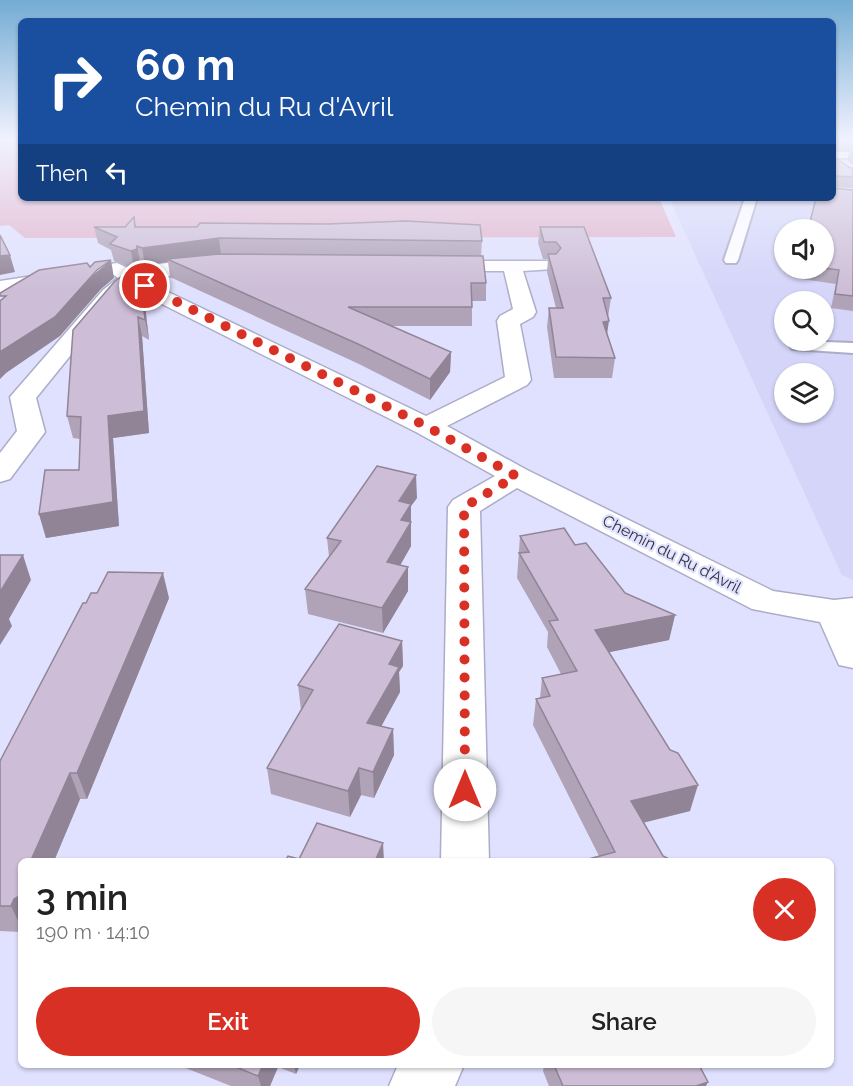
<!DOCTYPE html>
<html lang="en">
<head>
<meta charset="utf-8">
<style>
  :root { --surface:#fff; --page:#f6f6f6; --text:#222; --muted:#767676; --accent:#d93025 }
  body { margin:0; font-family:Raleway,sans-serif; background:var(--page); color:var(--text); height:100vh; display:flex; flex-direction:column; font-size:22px; white-space:nowrap }
  * { box-sizing:border-box; margin:0 }
  p { font-size:20px; color:var(--muted) }
  .icon { flex:none; width:33px; height:33px; fill:none; stroke:currentColor; stroke-width:2; stroke-linecap:round; stroke-linejoin:round }
  .map { position:relative; flex:1; overflow:hidden }
  .drawer { position:absolute; left:18px; top:858px; width:816px; height:210px; display:flex; flex-direction:column; background:var(--surface); border-radius:9px; box-shadow:0 2px 4px #0004 }
  .drawer>* { flex:none }
  .guide { position:absolute; left:18px; top:18px; width:818px; height:183px; border-radius:9px; box-shadow:0 2px 4px #0004; background:#1a4fa0; color:#fff; overflow:hidden }
  .tools { position:absolute; left:774px; top:219px; display:grid; gap:12px }
  .tools a { display:grid; place-items:center; width:60px; height:60px; border-radius:50%; background:var(--surface); box-shadow:0 2px 4px #0004; font-size:30px }
  .pin { position:absolute; display:grid; place-items:center; width:51px; height:51px; color:#fff; margin:-26px; border:3px solid #fff; border-radius:50%; box-shadow:0 2px 6px #0007 }
  .me { position:absolute; width:66px; margin:-33px; rotate:0deg; stroke-linejoin:round; filter:drop-shadow(0 0 4px #0008) }
  .turn { display:flex; align-items:center; gap:21px; height:126px; padding:0 18px; font-size:27px }
  .turn .icon { width:78px; height:78px; stroke-width:2.5 }
  .turn b { display:block; font-size:42px; line-height:51px }
  .then { display:flex; align-items:center; height:57px; padding:0 18px; background:#0003; gap:12px; font-size:22px }
  .round { display:grid; place-items:center; flex:none; width:63px; height:63px; border-radius:32px; background:var(--page) }
  .summary { display:flex; align-items:center; justify-content:space-between; height:102px; padding:0 18px }
  h1 { font-size:36px; font-weight:600; line-height:45px }
  .button { display:flex; gap:12px; margin-top:auto; padding:12px 18px }
  .button a { flex:1; height:69px; border-radius:36px; background:var(--accent); color:#fff; font-size:24px; font-weight:600; line-height:69px; text-align:center }
  .button a+a { background:var(--page); color:var(--text) }
  .map>svg:first-child { display:block }
  .built { fill:#d4d5f9; fill-rule:evenodd }
  .green { fill:#e0b4cc }
  .lines { fill:none; stroke-linecap:round; stroke-linejoin:round }
  .service-casing { stroke:#abacc8; stroke-width:4 }
  .minor-casing { stroke:#abacc8; stroke-width:3 }
  .service { fill:#fff; fill-rule:evenodd }
  .minor { fill:#fff; fill-rule:evenodd }
  .wall { fill:#b0a3b8 }
  .shaded-wall { fill:#908496 }
  .building { fill:#cdbdd6; stroke:#908496; stroke-width:1.5 }
  .route { stroke:#d93025; stroke-width:10; stroke-dasharray:0 18 }
  .labels { text-anchor:middle; dominant-baseline:central; stroke-width:4.5; stroke-linejoin:round; paint-order:stroke }
  .street-label { font-size:16px; fill:#32323d; stroke:#e0e1fe }
</style>
</head>
<body>
<div class="map">
<svg width="853" height="1086" viewBox="0 0 853 1086">
  <rect width="100%" height="100%" fill="#e0e1fe"/>
  <path class="built" d="M 669,198 L 853,200 L 853,580 L 842,575 ZM 784,230 L 824,230 L 824,268 L 784,268 ZM 784,302 L 824,302 L 824,340 L 784,340 ZM 784,374 L 824,374 L 824,412 L 784,412 Z"/>
  <path class="green" d="M 0,138 L 21,138 L 21,198 L 659,198 L 676,237 L 25,238 L 9,225 L 0,226 Z"/>
  <g class="lines">
    <g class="service-casing">
      <path id="service" d="M 832,152 L 853,152 L 853,158 L 832,158 Z
        M 745,198 L 757,198 L 738,260 L 736,263 L 726,263 L 724,260 Z
        M 798,341 L 853,343 L 853,353 L 792,349 L 790,346 Z"/>
    </g>
    <g class="minor-casing">
      <path id="minor" d="M 215,257 L 222,259 L 225,263 L 222,267 L 148,280 L 166,291 L 426,416 L 505,377 L 497,321 L 500,316 L 513,309 L 504,271 L 440,271 L 433,269 L 430,265 L 433,261 L 554,261 L 557,265 L 554,269 L 523,271 L 536,312 L 533,317 L 520,324 L 531,380 L 527,385 L 447,426 L 527,470 L 773,591 L 834,600 L 853,598 L 853,668 L 839,665 L 820,622 L 752,609 L 517,488 L 480,511 L 489,861 L 441,861 L 448,507 L 453,500 L 495,476 L 416,432 L 152,299 L 132,287 L 117,298 L 36,398 L 45,432 L 10,479 L 0,482 L 0,453 L 17,431 L 10,397 L 103,290 L 118,278 L 114,275 L 0,293 L 0,281 L 117,263 L 134,271 L 159,264 Z
        M 398,1065 L 464,1065 L 455,1086 L 389,1086 Z"/>
    </g>
    <use href="#service" class="service"/>
    <use href="#minor" class="minor"/>
  </g>
  <path class="wall" d="M 832,138 L 853,138 L 853,165 L 847,160 L 850,150 L 833,150 Z
    M 832,155 L 850,168 L 853,168 L 853,188 L 832,187 Z
    M 853,190 L 853,311 L 831,308 L 836,284 L 795,278 L 797,268 L 824,268 Z
    M 134,217 L 136,227 L 482,241 L 481,256 L 486,283 L 486,301 L 472,301 L 472,326 L 392,326 L 451,352 L 450,372 L 430,400 L 359,364 L 170,277 L 168,262 L 145,265 L 140,263 L 141,267 L 134,269 L 114,261 L 111,250 L 98,243 L 94,227 L 125,227 Z
    M 540,227 L 584,227 L 611,298 L 608,317 L 607,335 L 615,358 L 612,378 L 554,378 L 547,327 L 549,308 L 556,308 L 547,272 L 548,259 L 543,259 L 538,243 Z
    M 144,297 L 149,340 L 142,336 L 149,433 L 113,438 L 119,526 L 46,538 L 39,514 L 79,470 L 80,439 L 73,438 L 67,416 Z
    M 417,498 L 411,506 L 411,546 L 400,565 L 408,567 L 408,591 L 383,633 L 308,614 L 305,589 L 329,557 L 327,538 Z
    M 520,536 L 575,545 L 625,593 L 675,615 L 669,640 L 609,652 L 690,811 L 643,823 L 663,856 L 599,856 L 533,725 L 536,699 L 540,698 L 542,678 L 561,674 L 547,647 L 548,632 L 517,578 Z
    M 169,598 L 87,799 L 80,799 L 54,861 L 21,861 L 21,932 L 0,931 L 0,761 Z
    M 402,641 L 403,666 L 399,672 L 400,692 L 381,726 L 393,729 L 394,755 L 374,798 L 361,795 L 350,817 L 271,794 L 267,768 L 301,710 L 298,685 Z
    M 178,1065 L 300,1065 L 296,1074 L 278,1067 L 270,1086 L 231,1086 Z
    M 544,1065 L 699,1065 L 706,1086 L 549,1086 L 543,1071 Z"/>
  <path class="shaded-wall" d="M 219,238 L 221,255 L 167,259 L 168,262 L 145,265 L 142,248 Z
    M 137,246 L 141,267 L 134,269 L 131,251 Z
    M 10,255 L 15,272 L 0,275 L 0,256 Z
    M 111,260 L 114,278 L 101,289 L 60,336 L 6,373 L 0,379 L 0,352 Z
    M 141,279 L 144,297 L 149,340 L 145,320 Z
    M 138,317 L 142,336 L 149,433 L 113,438 L 119,526 L 46,538 L 39,514 L 113,502 L 108,416 Z
    M 609,321 L 606,340 L 603,322 Z
    M 451,352 L 450,372 L 430,400 L 430,379 Z
    M 416,475 L 417,498 L 411,506 L 411,546 L 388,587 L 387,562 L 399,501 Z
    M 23,555 L 31,580 L 9,619 L 12,626 L 0,645 L 0,592 Z
    M 408,567 L 408,591 L 383,633 L 382,608 Z
    M 163,573 L 169,598 L 87,799 L 77,773 Z
    M 675,615 L 669,640 L 591,656 L 595,630 Z
    M 402,641 L 403,666 L 399,672 L 400,692 L 369,749 L 367,723 L 389,664 Z
    M 393,729 L 394,755 L 374,798 L 373,772 Z
    M 359,768 L 361,795 L 350,817 L 348,791 Z
    M 70,773 L 80,799 L 54,861 L 34,861 L 32,858 Z
    M 698,785 L 690,811 L 625,827 L 631,801 Z
    M 383,843 L 384,861 L 375,861 Z
    M 21,895 L 21,927 L 11,906 L 14,899 Z
    M 263,1065 L 278,1065 L 278,1067 L 270,1086 L 261,1086 L 258,1076 Z
    M 294,1065 L 300,1065 L 296,1074 Z
    M 708,1082 L 706,1086 L 696,1086 Z"/>
  <path class="building" d="M 832,138 L 853,138 L 853,140 L 833,140 L 832,153 Z
    M 832,155 L 850,168 L 853,168 L 853,177 L 835,176 L 832,182 Z
    M 832,188 L 853,190 L 853,296 L 835,294 L 839,270 L 824,268 L 824,230 L 808,230 L 816,198 L 832,198 Z
    M 134,217 L 135,227 L 197,227 L 200,223 L 328,224 L 406,221 L 480,225 L 482,241 L 219,238 L 142,248 L 137,246 L 137,249 L 131,251 L 110,244 L 117,237 L 94,227 L 125,227 Z
    M 540,227 L 584,227 L 611,298 L 603,298 L 609,321 L 603,322 L 615,358 L 556,357 L 549,308 L 563,308 L 548,254 L 556,254 L 561,248 L 556,242 L 544,242 Z
    M 0,235 L 10,255 L 0,256 Z
    M 219,254 L 483,256 L 486,283 L 471,283 L 472,307 L 348,307 L 451,352 L 430,379 L 358,344 L 167,259 Z
    M 111,260 L 97,270 L 55,317 L 0,352 L 0,301 L 6,296 L 0,296 L 0,293 L 39,270 L 87,263 L 90,267 L 95,262 Z
    M 128,272 L 141,279 L 145,320 L 138,317 L 144,411 L 108,416 L 113,502 L 39,514 L 45,470 L 79,470 L 81,417 L 67,416 L 73,330 L 115,281 Z
    M 377,466 L 416,475 L 399,501 L 411,504 L 401,520 L 411,522 L 387,562 L 408,567 L 382,608 L 305,589 L 341,541 L 327,538 Z
    M 564,528 L 575,545 L 586,543 L 625,593 L 675,615 L 595,630 L 670,750 L 678,753 L 698,785 L 631,801 L 663,856 L 673,861 L 581,861 L 615,852 L 536,699 L 550,696 L 542,678 L 577,671 L 549,621 L 558,620 L 519,553 L 529,552 L 520,536 Z
    M 0,555 L 23,555 L 0,592 Z
    M 108,572 L 163,573 L 77,773 L 70,773 L 32,858 L 34,861 L 21,861 L 21,895 L 14,899 L 11,906 L 0,906 L 0,761 L 83,603 L 86,603 L 91,593 L 97,593 Z
    M 339,624 L 402,641 L 389,664 L 399,667 L 367,723 L 393,729 L 373,772 L 359,768 L 348,791 L 267,768 L 313,690 L 298,685 Z
    M 317,823 L 383,843 L 375,861 L 285,861 L 288,856 L 299,859 Z
    M 231,1065 L 263,1065 L 258,1076 Z
    M 554,1065 L 699,1065 L 708,1082 L 696,1086 L 563,1086 Z"/>
  <linearGradient id="sky" x2="0" y2="1"><stop stop-color="#73acd3"/><stop offset="0.48" stop-color="#f1f2ff"/><stop offset="1" stop-color="#f1f2ff" stop-opacity="0"/></linearGradient>
  <rect width="853" height="290" fill="url(#sky)"/>
  <g class="lines">
    <path class="route" d="M 145,286 L 426,426 L 516,476 L 464,507 L 465,790"/>
  </g>
  <g class="labels">
    <g class="street-label">
      <text transform="translate(672 554) rotate(27)">Chemin du Ru d'Avril</text>
    </g>
  </g>
</svg>
<div class="tools">
<a><svg class="icon" aria-label="sound" viewBox="0 0 24 24"><path d="M4 9h4l5-4v14l-5-4H4zM17 9q2 3 0 6"/></svg></a>
<a><svg class="icon" aria-label="search" viewBox="0 0 24 24"><circle cx="10" cy="10" r="6"/><path d="M15 15l6 6"/></svg></a>
<a><svg class="icon" aria-label="layers" viewBox="0 0 24 24"><path d="M12 4l9 5-9 5-9-5zM3 14l9 5 9-5"/></svg></a>
</div>
<div class="pin" style="left:145px;top:286px;background:#d93025"><svg class="icon" aria-label="arrive" viewBox="0 0 24 24"><path d="M6 21V4h12l-3 4 3 4H6"/></svg></div>
<svg class="me" style="left:465px;top:790px" viewBox="-20 -20 40 40"><circle r="19" fill="#fff"/><path d="M0-13L10 11 0 6-10 11z" fill="#d93025"/></svg>
<div class="guide">
<div class="turn"><svg class="icon" aria-label="right" viewBox="0 0 24 24"><path d="M7 20v-9h11M14 6l5 5-5 5"/></svg><div><b>60 m</b>Chemin du Ru d'Avril</div></div>
<div class="then">Then<svg class="icon" aria-label="left" viewBox="0 0 24 24"><path d="M17 20v-9H6M10 6l-5 5 5 5"/></svg></div>
</div>
<section class="drawer">
<div class="summary"><div><h1>3 min</h1><p>190 m · 14:10</p></div><a class="round" style="background:#d93025;color:#fff"><svg class="icon" aria-label="close" viewBox="0 0 24 24"><path d="M6 6l12 12M18 6L6 18"/></svg></a></div>
<div class="button"><a>Exit</a><a>Share</a></div>
</section>
</div>
</body>
</html>
